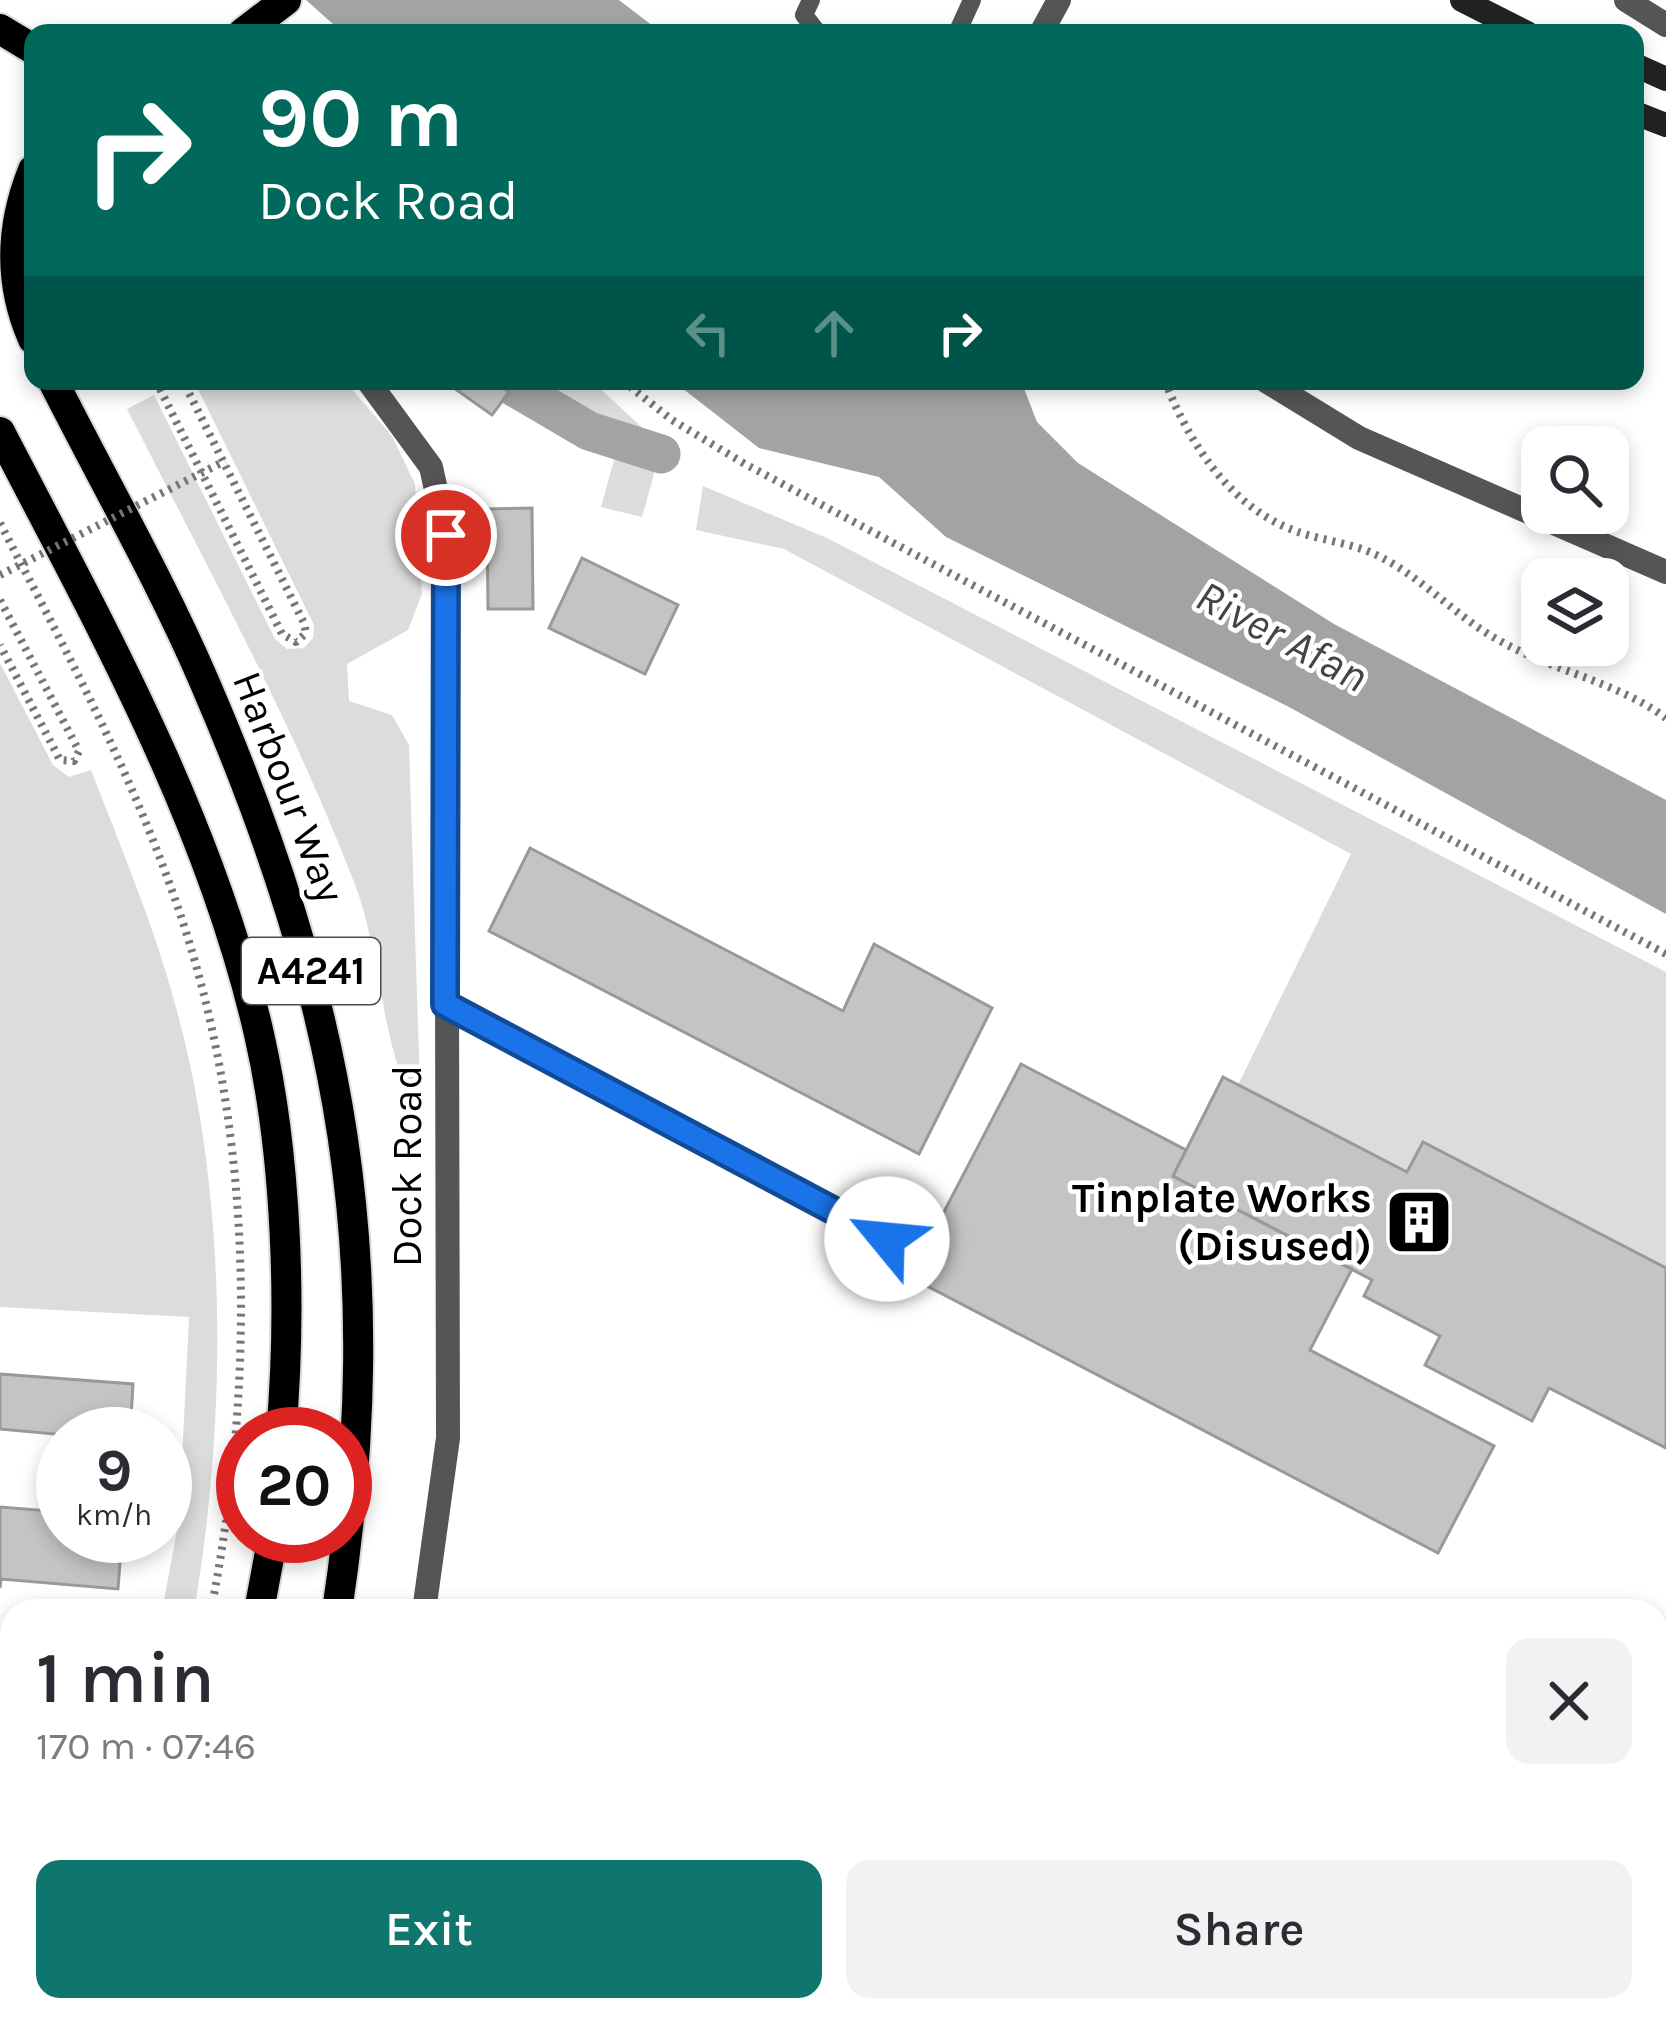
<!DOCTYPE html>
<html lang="en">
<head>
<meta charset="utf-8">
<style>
  :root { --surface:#fff; --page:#f2f2f3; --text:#2b2b33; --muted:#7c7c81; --accent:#0f766e }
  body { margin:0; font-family:Karla,sans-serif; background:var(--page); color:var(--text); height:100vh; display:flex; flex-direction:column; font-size:45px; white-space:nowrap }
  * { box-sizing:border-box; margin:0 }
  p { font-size:39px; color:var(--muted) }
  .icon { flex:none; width:66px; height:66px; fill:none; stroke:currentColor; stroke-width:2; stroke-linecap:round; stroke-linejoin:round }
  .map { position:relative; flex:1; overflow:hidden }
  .drawer { position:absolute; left:0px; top:1599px; width:1668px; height:423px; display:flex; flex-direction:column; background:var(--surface); border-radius:36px 36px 0 0; box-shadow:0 6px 18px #0003 }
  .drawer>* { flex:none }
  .top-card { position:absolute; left:24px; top:24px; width:1620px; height:366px; border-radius:24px; box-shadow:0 6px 18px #0003; background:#00695c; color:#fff; overflow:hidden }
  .buttons { position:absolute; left:1521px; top:426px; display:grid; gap:24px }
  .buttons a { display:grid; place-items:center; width:108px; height:108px; border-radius:24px; background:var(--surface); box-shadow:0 6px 18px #0003; font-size:60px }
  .speed { position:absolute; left:36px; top:1407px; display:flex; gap:24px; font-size:60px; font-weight:700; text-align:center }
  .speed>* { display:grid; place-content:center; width:156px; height:156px; border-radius:50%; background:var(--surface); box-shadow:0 6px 18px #0003; line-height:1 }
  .speed small { font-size:30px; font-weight:400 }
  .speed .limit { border:18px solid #d22; background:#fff; color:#111 }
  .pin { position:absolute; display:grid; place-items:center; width:102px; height:102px; color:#fff; margin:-51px; border:6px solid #fff; border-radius:50%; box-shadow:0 3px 12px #0007 }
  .me { position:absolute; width:132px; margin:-66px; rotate:298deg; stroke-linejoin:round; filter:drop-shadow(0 0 9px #0008) }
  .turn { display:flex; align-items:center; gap:42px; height:252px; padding:0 36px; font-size:54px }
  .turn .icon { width:156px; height:156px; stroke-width:2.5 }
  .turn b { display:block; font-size:84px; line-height:102px }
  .lanes { display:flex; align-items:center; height:114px; padding:0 36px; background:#0003; justify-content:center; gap:60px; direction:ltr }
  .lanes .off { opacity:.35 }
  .round { display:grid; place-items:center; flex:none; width:126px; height:126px; border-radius:24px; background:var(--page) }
  .headline { display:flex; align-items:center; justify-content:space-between; height:204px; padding:0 36px }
  h1 { font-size:72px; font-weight:600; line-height:90px }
  .primary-button { display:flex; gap:24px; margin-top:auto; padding:24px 36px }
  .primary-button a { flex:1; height:138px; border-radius:24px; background:var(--accent); color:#fff; font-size:48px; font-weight:600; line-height:138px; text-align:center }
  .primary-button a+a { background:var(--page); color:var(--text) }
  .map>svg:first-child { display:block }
  .green { fill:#dcdcdc }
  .water { fill:#a3a3a3 }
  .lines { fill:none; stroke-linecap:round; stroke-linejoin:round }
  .canal { stroke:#a3a3a3; stroke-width:39 }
  .building { fill:#c4c4c4; stroke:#999; stroke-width:3 }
  .primary-casing { stroke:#dbdbdb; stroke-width:34 }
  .path { stroke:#777; stroke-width:8; stroke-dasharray:3 6; stroke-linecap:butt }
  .lane { stroke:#555; stroke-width:18 }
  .street { stroke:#555; stroke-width:24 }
  .secondary { stroke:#222; stroke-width:24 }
  .primary { stroke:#000; stroke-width:30 }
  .path-bridge { stroke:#777; stroke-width:8; stroke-dasharray:3 6; stroke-linecap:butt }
  .route-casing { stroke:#114b97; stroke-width:30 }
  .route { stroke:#1a73e8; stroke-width:21 }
  .labels { text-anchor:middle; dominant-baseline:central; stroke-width:9; stroke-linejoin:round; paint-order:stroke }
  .shield { fill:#fff; stroke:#4c4c4c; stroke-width:3 }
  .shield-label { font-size:39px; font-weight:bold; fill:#000 }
  .street-label { font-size:42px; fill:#000; stroke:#fff }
  .poi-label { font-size:42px; font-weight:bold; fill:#000; stroke:#fff; text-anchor:end }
  .water-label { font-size:45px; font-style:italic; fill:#444; stroke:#fff }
</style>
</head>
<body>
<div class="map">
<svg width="1666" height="2020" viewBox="0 0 1666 2020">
  <rect width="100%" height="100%" fill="#fff"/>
  <path class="green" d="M 194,381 L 345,381 L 392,436 L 415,484 L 422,594 L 408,630 L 347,664 L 349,701 L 392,715 L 409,745 L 421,1119 C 380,1053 383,956 354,882 C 291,719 206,565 127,409 L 154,395 L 275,639 L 287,649 L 304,648 L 313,638 L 314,625 Z
    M 493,381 L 592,381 L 662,446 L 642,517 L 601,507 L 617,449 L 560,425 Z
    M 703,486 L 827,538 L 1666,972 L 1666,1268 L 1423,1142 L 1407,1172 L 1238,1085 L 1351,854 L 784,549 L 696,530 Z
    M 0,663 L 53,765 L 69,777 L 91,770 C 122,850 155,928 177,1011 C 228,1198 227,1421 194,1611 L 162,1611 L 179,1520 L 189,1317 L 0,1307 Z"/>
  <path class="water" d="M 306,0 L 619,0 L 662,33 L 343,33 Z
    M 673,381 L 1021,381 L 1037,422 L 1078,463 L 1334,624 L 1666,800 L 1666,914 L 1289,707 L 946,537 L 879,477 L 759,448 Z"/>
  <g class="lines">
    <path class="canal" d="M 504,381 L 589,431 L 661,454"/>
  </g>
  <path class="building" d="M 444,381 L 493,381 L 509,392 L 492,415 Z
    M 532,508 L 533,609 L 488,609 L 487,509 Z
    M 582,558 L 678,605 L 645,674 L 549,628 Z
    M 530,848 L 843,1011 L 874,944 L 992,1008 L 919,1154 L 489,931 Z
    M 1021,1064 L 1186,1150 L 1173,1176 L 1352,1269 L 1310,1350 L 1494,1446 L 1438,1553 L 910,1277 Z
    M 1223,1077 L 1407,1172 L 1423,1142 L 1666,1268 L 1666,1448 L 1549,1388 L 1532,1421 L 1425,1365 L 1440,1336 L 1364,1296 L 1372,1280 L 1173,1176 Z
    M 0,1374 L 133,1384 L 130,1434 L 63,1434 L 63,1536 L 122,1536 L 118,1589 L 1,1579 L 0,1588 L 0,1507 L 49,1511 L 55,1434 L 0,1429 Z
    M 0,1873 L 12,1874 L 12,2010 L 25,2010 L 24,2020 L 0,2020 Z"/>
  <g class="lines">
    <g class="primary-casing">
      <path id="primary" d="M 0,29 L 33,49
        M 243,33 L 286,0
        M 33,170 C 10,227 8,282 33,339
        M 53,381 C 103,480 160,579 204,681 C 343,1003 390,1262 337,1611
        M 0,432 C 100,625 210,820 259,1034 C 287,1156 292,1310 281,1434
        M 259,1611 L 273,1536
        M 153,2020 L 156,2010
        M 227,2020 L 230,2010"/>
    </g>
    <path class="path" d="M 156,381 L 282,634 L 296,642 L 306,633 L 304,623 L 183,381
      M 623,381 L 672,420 L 745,464 L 1666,954
      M 1165,381 C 1188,441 1229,506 1293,530 C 1318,540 1347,542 1372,553 C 1420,574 1454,616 1500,641 C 1553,671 1617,682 1666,718
      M 0,523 C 64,647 130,769 176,902 C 255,1127 256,1379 211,1611
      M 0,600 L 79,751 L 74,761 L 60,760 L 0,645"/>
    <path class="lane" d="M 811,0 L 804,15 L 818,33
      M 957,33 L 972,0
      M 445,1004 L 887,1239
      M 64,2020 L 65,2010"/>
    <path class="street" d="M 1626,0 L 1666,25
      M 1041,33 L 1059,0
      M 368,381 L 431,467 L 446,535 L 448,1438 L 424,1611
      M 1266,381 L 1359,438 L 1666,572
      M 1656,1693 L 1666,1694
      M 1429,2010 L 1431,2020
      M 314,2020 L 317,2010"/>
    <path class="secondary" d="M 1462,0 L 1527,33
      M 1635,65 L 1666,79
      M 1635,113 L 1666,125"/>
    <use href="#primary" class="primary"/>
    <path class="path-bridge" d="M 0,575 L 225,461"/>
  </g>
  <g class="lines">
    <g class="route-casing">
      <path id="route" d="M 446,535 L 445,1004 L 887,1239"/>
    </g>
    <use href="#route" class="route"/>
  </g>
  <defs>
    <g id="building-square" transform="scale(3.45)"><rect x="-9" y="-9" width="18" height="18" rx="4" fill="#000" stroke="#fff"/><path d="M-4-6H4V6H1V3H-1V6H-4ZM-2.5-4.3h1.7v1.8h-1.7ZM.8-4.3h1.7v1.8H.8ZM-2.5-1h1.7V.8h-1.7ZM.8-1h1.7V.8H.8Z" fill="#fff"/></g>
  </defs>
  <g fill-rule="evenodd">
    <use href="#building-square" x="1419" y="1222"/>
  </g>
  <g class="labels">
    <rect class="shield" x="242" y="938" width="138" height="66" rx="9"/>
    <g class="shield-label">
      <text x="311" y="971">A4241</text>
    </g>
    <g class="street-label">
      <text transform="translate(289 787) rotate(69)">Harbour Way</text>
      <text transform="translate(407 1166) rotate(-90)">Dock Road</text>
    </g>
    <g class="poi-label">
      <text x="1372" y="1198">Tinplate Works<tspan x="1372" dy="48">(Disused)</tspan></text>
    </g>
    <g class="water-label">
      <text transform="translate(1282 636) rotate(28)">River Afan</text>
    </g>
  </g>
</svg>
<div class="buttons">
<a><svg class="icon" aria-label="search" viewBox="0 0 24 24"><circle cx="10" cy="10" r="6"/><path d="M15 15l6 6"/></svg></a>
<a><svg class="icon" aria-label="layers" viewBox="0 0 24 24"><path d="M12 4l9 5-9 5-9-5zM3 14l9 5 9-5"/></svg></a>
</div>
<div class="speed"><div>9<small>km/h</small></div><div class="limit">20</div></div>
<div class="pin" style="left:446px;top:535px;background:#d93025"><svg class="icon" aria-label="arrive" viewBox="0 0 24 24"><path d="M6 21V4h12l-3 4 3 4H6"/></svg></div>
<svg class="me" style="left:887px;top:1239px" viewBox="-20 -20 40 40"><circle r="19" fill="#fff"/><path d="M0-13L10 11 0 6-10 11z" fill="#1a73e8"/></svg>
<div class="top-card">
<div class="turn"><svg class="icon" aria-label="right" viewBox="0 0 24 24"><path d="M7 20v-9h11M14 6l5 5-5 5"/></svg><div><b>90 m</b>Dock Road</div></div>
<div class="lanes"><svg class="icon off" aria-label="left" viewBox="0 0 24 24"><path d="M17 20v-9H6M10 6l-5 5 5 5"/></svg><svg class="icon off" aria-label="ahead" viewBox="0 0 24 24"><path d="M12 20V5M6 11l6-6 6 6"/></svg><svg class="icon" aria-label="right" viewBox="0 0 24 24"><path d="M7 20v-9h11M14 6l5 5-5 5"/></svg></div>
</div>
<section class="drawer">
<div class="headline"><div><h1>1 min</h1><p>170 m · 07:46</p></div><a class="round"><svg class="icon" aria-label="close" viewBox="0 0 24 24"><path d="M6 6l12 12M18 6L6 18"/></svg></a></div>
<div class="primary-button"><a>Exit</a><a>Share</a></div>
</section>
</div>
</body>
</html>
